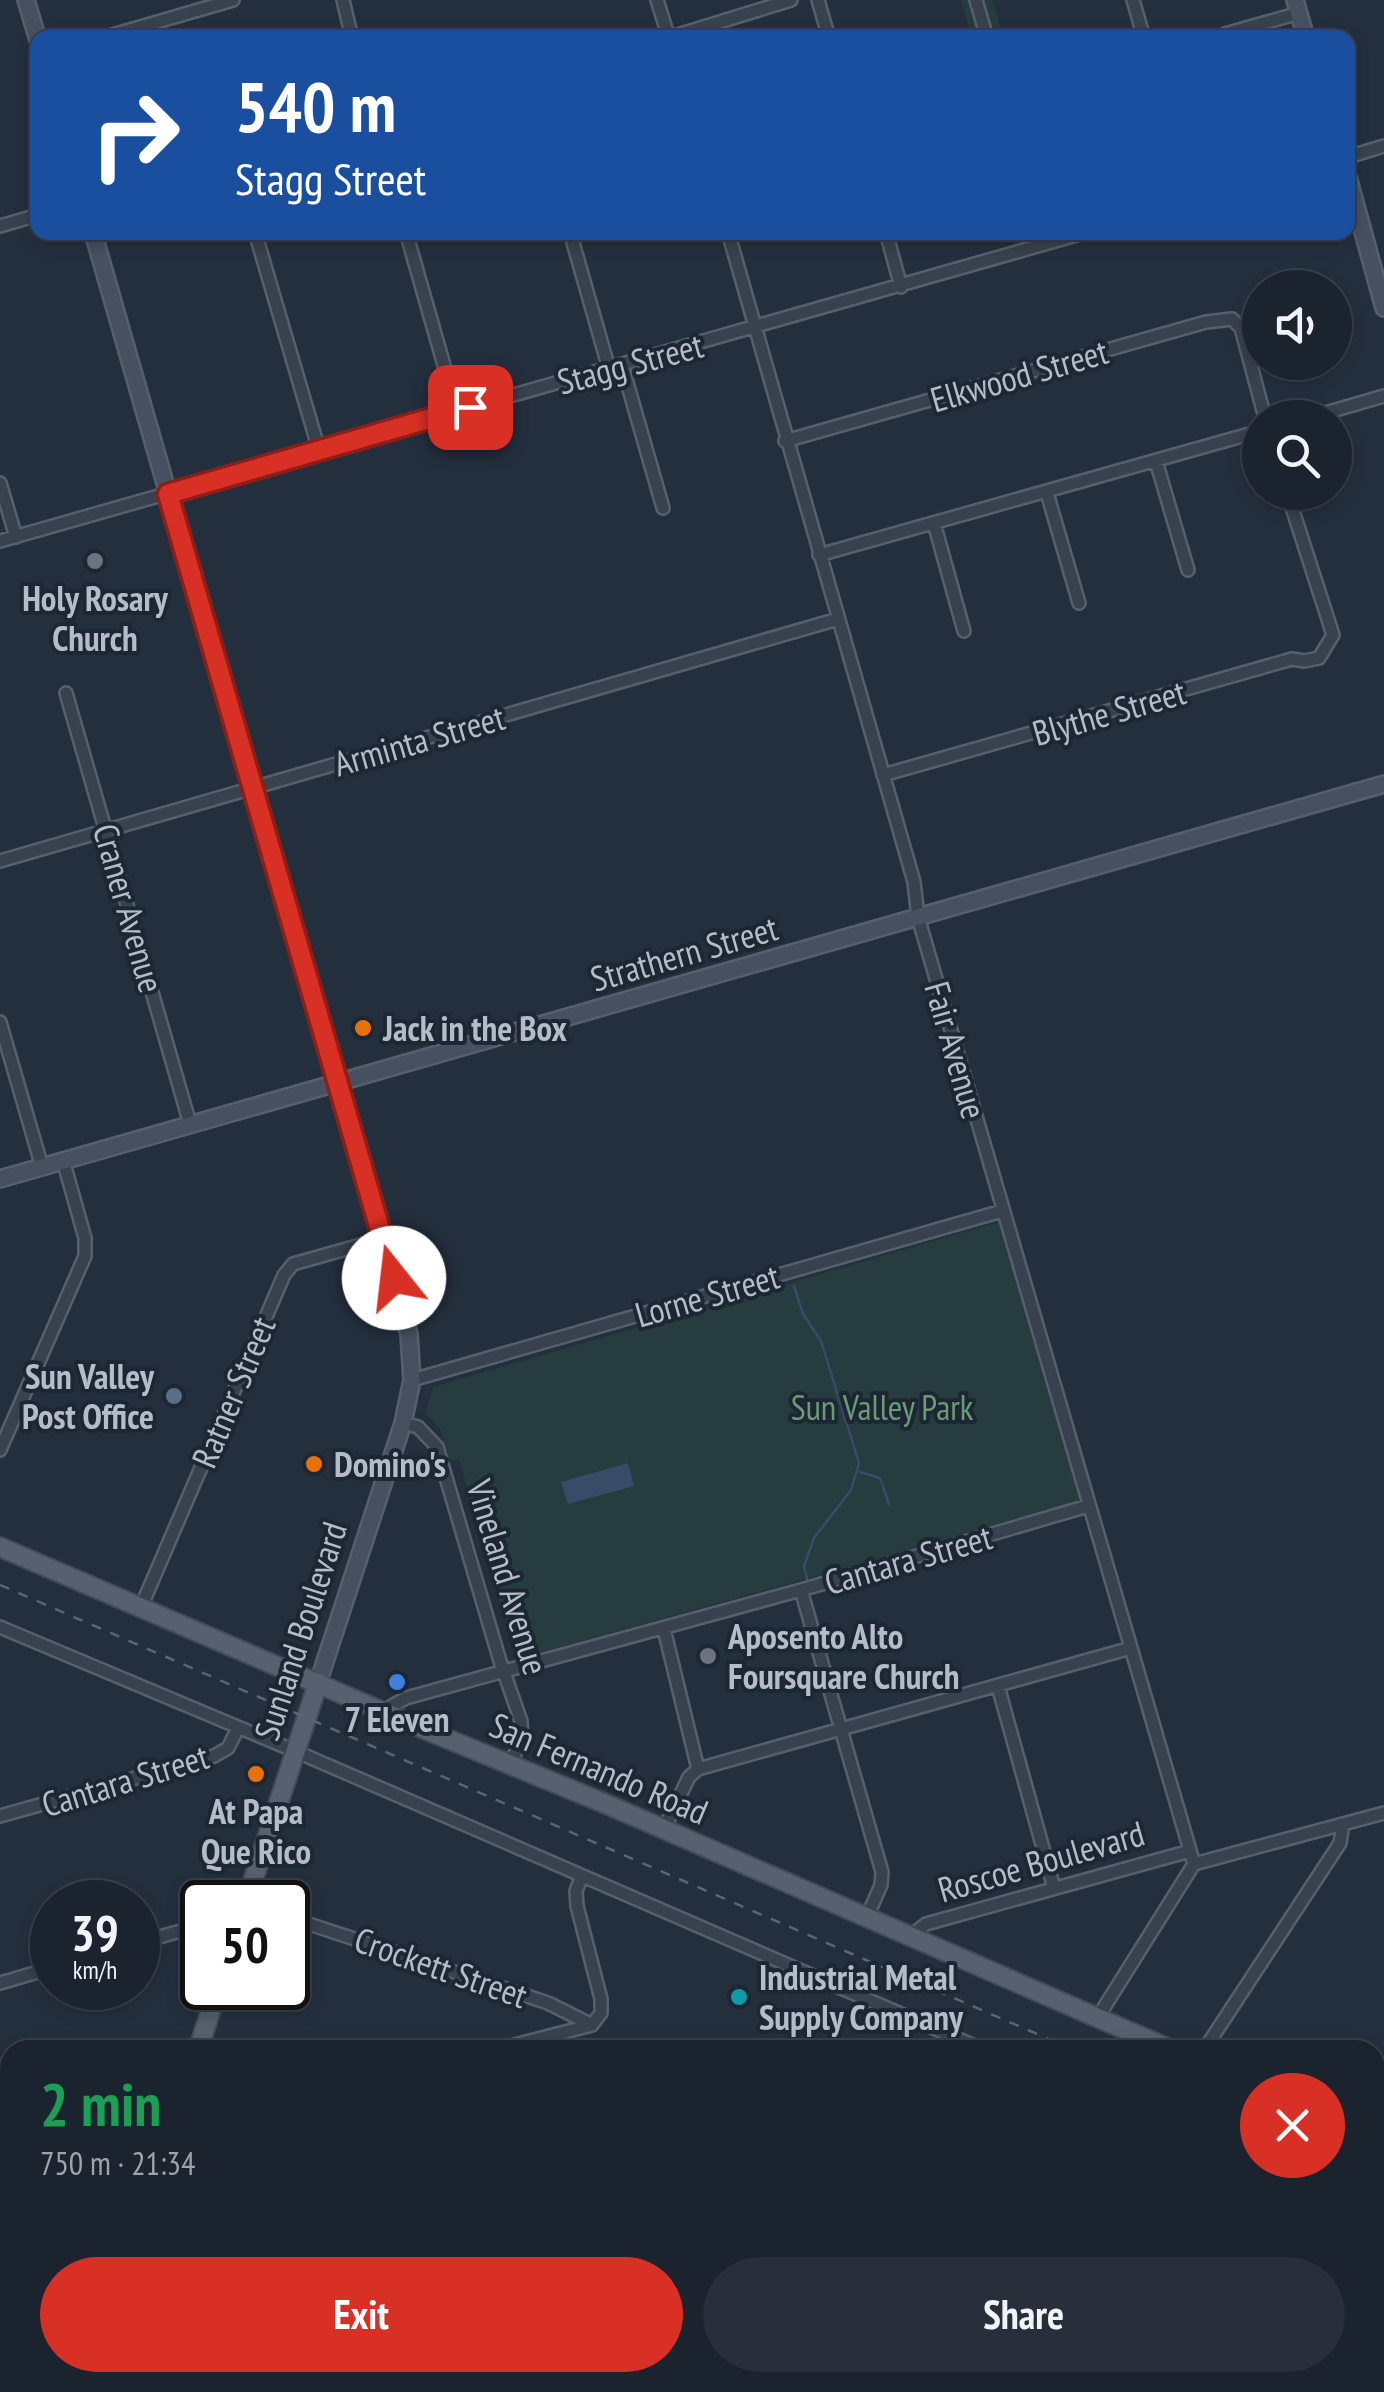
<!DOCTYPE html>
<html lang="en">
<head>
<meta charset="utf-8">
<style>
  :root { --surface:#1b232e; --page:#282f3a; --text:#f1f3f6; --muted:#a0a4aa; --line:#39404a; --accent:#d93025 }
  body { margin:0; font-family:"PT Sans Narrow",sans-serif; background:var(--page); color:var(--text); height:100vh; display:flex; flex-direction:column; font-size:38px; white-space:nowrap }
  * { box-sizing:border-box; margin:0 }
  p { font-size:32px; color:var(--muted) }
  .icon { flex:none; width:55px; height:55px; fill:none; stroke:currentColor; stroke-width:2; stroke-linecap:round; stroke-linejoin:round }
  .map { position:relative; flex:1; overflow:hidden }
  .sheet { position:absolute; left:0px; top:2040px; width:1385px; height:352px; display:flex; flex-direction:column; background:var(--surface); border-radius:30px 30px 0 0; box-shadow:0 5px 15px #0003,0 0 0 2px var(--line) }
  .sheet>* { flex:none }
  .top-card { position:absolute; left:30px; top:30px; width:1325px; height:210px; border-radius:20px; box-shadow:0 5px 15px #0003,0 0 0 2px var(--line); background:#1a4fa0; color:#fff; overflow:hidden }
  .buttons { position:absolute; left:1242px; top:270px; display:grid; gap:20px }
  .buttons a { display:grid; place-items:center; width:110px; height:110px; border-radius:50%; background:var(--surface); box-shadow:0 5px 15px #0003,0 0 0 2px var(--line); font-size:50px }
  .speed { position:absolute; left:30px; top:1880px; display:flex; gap:20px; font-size:50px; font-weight:700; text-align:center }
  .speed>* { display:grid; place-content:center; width:130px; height:130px; border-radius:50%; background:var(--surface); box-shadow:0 5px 15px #0003,0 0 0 2px var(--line); line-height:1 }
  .speed small { font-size:25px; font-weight:400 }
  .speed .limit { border:5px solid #111; border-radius:15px; background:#fff; color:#111 }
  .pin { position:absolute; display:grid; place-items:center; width:85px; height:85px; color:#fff; margin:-42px; border-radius:20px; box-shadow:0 5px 15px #0006 }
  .me { position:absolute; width:110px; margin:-55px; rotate:344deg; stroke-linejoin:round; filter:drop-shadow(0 0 8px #0008) }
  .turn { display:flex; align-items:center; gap:35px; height:210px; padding:0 40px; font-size:45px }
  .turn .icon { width:130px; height:130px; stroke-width:2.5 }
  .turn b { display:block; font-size:70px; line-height:85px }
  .round { display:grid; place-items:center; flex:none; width:105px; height:105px; border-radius:52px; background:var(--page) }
  .headline { display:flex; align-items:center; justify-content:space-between; height:170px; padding:0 40px }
  h1 { font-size:60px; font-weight:700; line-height:75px; color:#1e9e55 }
  .cta { display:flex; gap:20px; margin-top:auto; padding:20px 40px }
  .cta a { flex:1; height:115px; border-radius:60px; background:var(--accent); color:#fff; font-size:40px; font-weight:700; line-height:115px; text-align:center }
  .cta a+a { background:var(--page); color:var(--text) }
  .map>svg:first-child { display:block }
  .green { fill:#263c3f }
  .water { fill:#394c67 }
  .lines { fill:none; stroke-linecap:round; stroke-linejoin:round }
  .stream { stroke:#394c67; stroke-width:2.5 }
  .street-casing { stroke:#565f6c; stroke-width:16 }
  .secondary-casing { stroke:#565f6c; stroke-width:20 }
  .primary-casing { stroke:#414a57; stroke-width:22 }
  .highway-casing { stroke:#434c59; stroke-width:25 }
  .street { stroke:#38414e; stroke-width:11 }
  .secondary { stroke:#465061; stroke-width:15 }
  .primary { stroke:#56606e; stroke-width:18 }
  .highway { stroke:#746855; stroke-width:20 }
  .rail { stroke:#5a6575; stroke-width:2.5; stroke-dasharray:10 10; stroke-linecap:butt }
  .route-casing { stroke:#8d1f18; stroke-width:25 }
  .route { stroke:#d93025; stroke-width:18 }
  .worship-dot { fill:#6b7280; stroke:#1d2633; stroke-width:4 }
  .food-dot { fill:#e8710a; stroke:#1d2633; stroke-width:4 }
  .service-dot { fill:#5c6f8a; stroke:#1d2633; stroke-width:4 }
  .shop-dot { fill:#3f7fe0; stroke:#1d2633; stroke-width:4 }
  .culture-dot { fill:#0f9aa8; stroke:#1d2633; stroke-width:4 }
  .labels { text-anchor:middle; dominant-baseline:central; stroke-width:8; stroke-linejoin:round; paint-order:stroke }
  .street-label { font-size:35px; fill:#b4bcc9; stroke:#1d2633 }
  .poi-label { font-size:35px; font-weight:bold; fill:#b4bcc9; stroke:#1d2633; text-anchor:start }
  .park-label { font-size:35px; fill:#6b9a76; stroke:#1d2633 }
</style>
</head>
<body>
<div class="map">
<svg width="1384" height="2392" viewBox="0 0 1384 2392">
  <rect width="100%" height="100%" fill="#242f3e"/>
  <path class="green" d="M 961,0 L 992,0 L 1003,37 L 972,37 Z
    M 999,1222 L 1080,1502 L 529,1656 L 519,1654 L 514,1648 L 459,1460 L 446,1459 L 441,1431 L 426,1413 L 433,1387 Z"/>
  <path class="water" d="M 628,1463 L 634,1486 L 568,1504 L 561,1482 Z"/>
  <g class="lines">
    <path class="stream" d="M 794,1286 L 803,1314 L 821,1341 L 859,1463 L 851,1490 L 814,1538 L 804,1566 L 807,1579
      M 860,1472 L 880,1478 L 889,1504"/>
    <g class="street-casing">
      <path id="street" d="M 343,0 L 352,38
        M 657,0 L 669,38
        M 818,0 L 829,38
        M 976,0 L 987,38
        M 1133,0 L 1144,38
        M 1225,34 L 1299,13
        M 102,38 L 233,0
        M 668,38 L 791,0
        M 1348,157 L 1384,146
        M 0,226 L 38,215
        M 255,232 L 319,450
        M 406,232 L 457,411
        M 570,232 L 609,369
        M 728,232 L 914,882 L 918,917 L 1194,1864
        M 886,232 L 901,287
        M 622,365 L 663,508
        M 1308,418 L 1384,396
        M 785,441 L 1206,322 L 1232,319 L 1241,328 L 1265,418
        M 1156,461 L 1188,570
        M 0,483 L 16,537
        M 1047,493 L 1079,603
        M 934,523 L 964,631
        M 0,541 L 1087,232
        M 819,555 L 1260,431
        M 66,693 L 190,1124
        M 883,775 L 1292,659 L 1304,661 L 1319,658 L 1333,635 L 1287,492
        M 0,861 L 838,619
        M 0,1022 L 42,1167
        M 412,1380 L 1002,1211
        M 403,1423 L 418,1427 L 437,1447 L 500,1661 L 521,1721 L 522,1739 L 510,1764
        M 0,1450 L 85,1256 L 85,1238 L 63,1160
        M 801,1590 L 882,1872 L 881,1885 L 867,1917
        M 141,1607 L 284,1275 L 293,1264 L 382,1239
        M 0,1627 L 295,1751 L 984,2050
        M 664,1629 L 698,1769 L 689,1777 L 664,1829
        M 998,1686 L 1054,1888
        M 383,1711 L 406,1698 L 801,1590 L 1088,1506
        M 698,1769 L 1131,1648
        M 0,1816 L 214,1756 L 228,1748 L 238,1728
        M 1194,1864 L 1384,1813
        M 582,1876 L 576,1891 L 577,1906 L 601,1999 L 601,2013 L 592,2025
        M 288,1917 L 548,2003 L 592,2025
        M 911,1936 L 926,1924 L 1190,1851
        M 138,1943 L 202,1925
        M 0,1983 L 52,1968
        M 1098,2017 L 1194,1864
        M 495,2050 L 592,2025
        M 1204,2050 L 1340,1843 L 1343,1824
        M 1375,2079 L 1384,2064
        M 1375,2218 L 1384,2222
        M 155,2382 L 170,2392
        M 697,2382 L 713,2392
        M 288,2392 L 294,2382
        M 456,2392 L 462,2382
        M 853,2392 L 859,2382"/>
    </g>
    <g class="secondary-casing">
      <path id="secondary" d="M 26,0 L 38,40
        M 1295,0 L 1306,38
        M 1348,177 L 1384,308
        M 93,232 L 409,1334 L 412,1380 L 403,1423 L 318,1683
        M 0,1179 L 1384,784
        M 0,2185 L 10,2182"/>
    </g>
    <g class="primary-casing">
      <path id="primary" d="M 0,1547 L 421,1728 L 606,1804 L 1172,2050
        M 246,1902 L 318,1683
        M 198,2050 L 218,1988
        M 1375,2137 L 1384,2141
        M 76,2392 L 79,2382
        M 97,2392 L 100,2382"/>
    </g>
    <g class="highway-casing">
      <path id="highway" d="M 0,2224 L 10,2220
        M 0,2264 L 10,2262
        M 0,2287 L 10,2289
        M 0,2341 L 10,2340
        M 1016,2382 L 1031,2392
        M 1050,2382 L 1067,2392
        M 1092,2382 L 1110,2392
        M 1126,2382 L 1144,2392
        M 1154,2382 L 1173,2392"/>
    </g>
    <use href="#street" class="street"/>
    <use href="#secondary" class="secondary"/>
    <use href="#primary" class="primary"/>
    <use href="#highway" class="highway"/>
    <path class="rail" d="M 0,1585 L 1074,2050
      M 1375,2180 L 1384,2183"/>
  </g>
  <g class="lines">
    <g class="route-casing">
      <path id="route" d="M 394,1278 L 168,494 L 470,407"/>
    </g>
    <use href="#route" class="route"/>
  </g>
  <g class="worship-dot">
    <circle cx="95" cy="561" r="10"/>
    <circle cx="708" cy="1656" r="10"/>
  </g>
  <g class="food-dot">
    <circle cx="363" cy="1028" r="10"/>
    <circle cx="314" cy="1464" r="10"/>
    <circle cx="256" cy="1774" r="10"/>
  </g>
  <circle class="service-dot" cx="174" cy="1396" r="10"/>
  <circle class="shop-dot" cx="397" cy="1682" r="10"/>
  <circle class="culture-dot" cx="739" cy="1997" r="10"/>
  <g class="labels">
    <g class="street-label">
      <text transform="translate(630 363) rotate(-15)">Stagg Street</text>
      <text transform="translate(1019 375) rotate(-16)">Elkwood Street</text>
      <text transform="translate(1109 712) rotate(-16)">Blythe Street</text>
      <text transform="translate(419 740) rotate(-16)">Arminta Street</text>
      <text transform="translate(129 908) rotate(74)">Craner Avenue</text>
      <text transform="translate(684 953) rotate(-16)">Strathern Street</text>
      <text transform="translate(956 1050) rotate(74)">Fair Avenue</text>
      <text transform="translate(707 1295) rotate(-16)">Lorne Street</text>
      <text transform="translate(233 1392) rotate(-67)">Ratner Street</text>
      <text transform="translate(908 1559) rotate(-16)">Cantara Street</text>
      <text transform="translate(508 1577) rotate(73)">Vineland Avenue</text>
      <text transform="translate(300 1631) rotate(-72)">Sunland Boulevard</text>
      <text transform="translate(599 1768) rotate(23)">San Fernando Road</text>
      <text transform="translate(125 1780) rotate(-17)">Cantara Street</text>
      <text transform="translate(1041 1861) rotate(-16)">Roscoe Boulevard</text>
      <text transform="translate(441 1967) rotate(19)">Crockett Street</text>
    </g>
    <g class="poi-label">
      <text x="95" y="598" text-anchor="middle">Holy Rosary<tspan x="95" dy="40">Church</tspan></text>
      <text x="383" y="1028">Jack in the Box</text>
      <text x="154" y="1376" text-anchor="end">Sun Valley<tspan x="154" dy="40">Post Office</tspan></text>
      <text x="334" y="1464">Domino's</text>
      <text x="728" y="1636">Aposento Alto<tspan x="728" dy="40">Foursquare Church</tspan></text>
      <text x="397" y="1719" text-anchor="middle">7 Eleven</text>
      <text x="256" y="1811" text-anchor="middle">At Papa<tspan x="256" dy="40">Que Rico</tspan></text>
      <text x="759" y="1977">Industrial Metal<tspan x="759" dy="40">Supply Company</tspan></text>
    </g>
    <g class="park-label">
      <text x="882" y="1407">Sun Valley Park</text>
    </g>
  </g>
</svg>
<div class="buttons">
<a><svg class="icon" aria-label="sound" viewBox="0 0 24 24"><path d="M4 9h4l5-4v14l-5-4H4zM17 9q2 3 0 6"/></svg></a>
<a><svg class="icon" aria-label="search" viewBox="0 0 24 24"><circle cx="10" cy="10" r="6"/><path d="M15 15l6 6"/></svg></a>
</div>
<div class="speed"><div>39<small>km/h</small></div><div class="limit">50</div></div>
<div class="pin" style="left:470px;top:407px;background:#d93025"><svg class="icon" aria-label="arrive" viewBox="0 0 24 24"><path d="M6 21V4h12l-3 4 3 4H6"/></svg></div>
<svg class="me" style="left:394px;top:1278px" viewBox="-20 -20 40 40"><circle r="19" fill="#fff"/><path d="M0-13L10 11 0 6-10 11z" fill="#d93025"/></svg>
<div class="top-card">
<div class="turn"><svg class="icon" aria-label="right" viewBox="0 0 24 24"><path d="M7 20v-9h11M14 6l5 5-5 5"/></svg><div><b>540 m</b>Stagg Street</div></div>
</div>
<section class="sheet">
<div class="headline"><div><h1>2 min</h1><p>750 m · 21:34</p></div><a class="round" style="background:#d93025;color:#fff"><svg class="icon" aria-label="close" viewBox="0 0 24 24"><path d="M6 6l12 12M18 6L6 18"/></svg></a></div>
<div class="cta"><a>Exit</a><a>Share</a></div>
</section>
</div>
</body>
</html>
